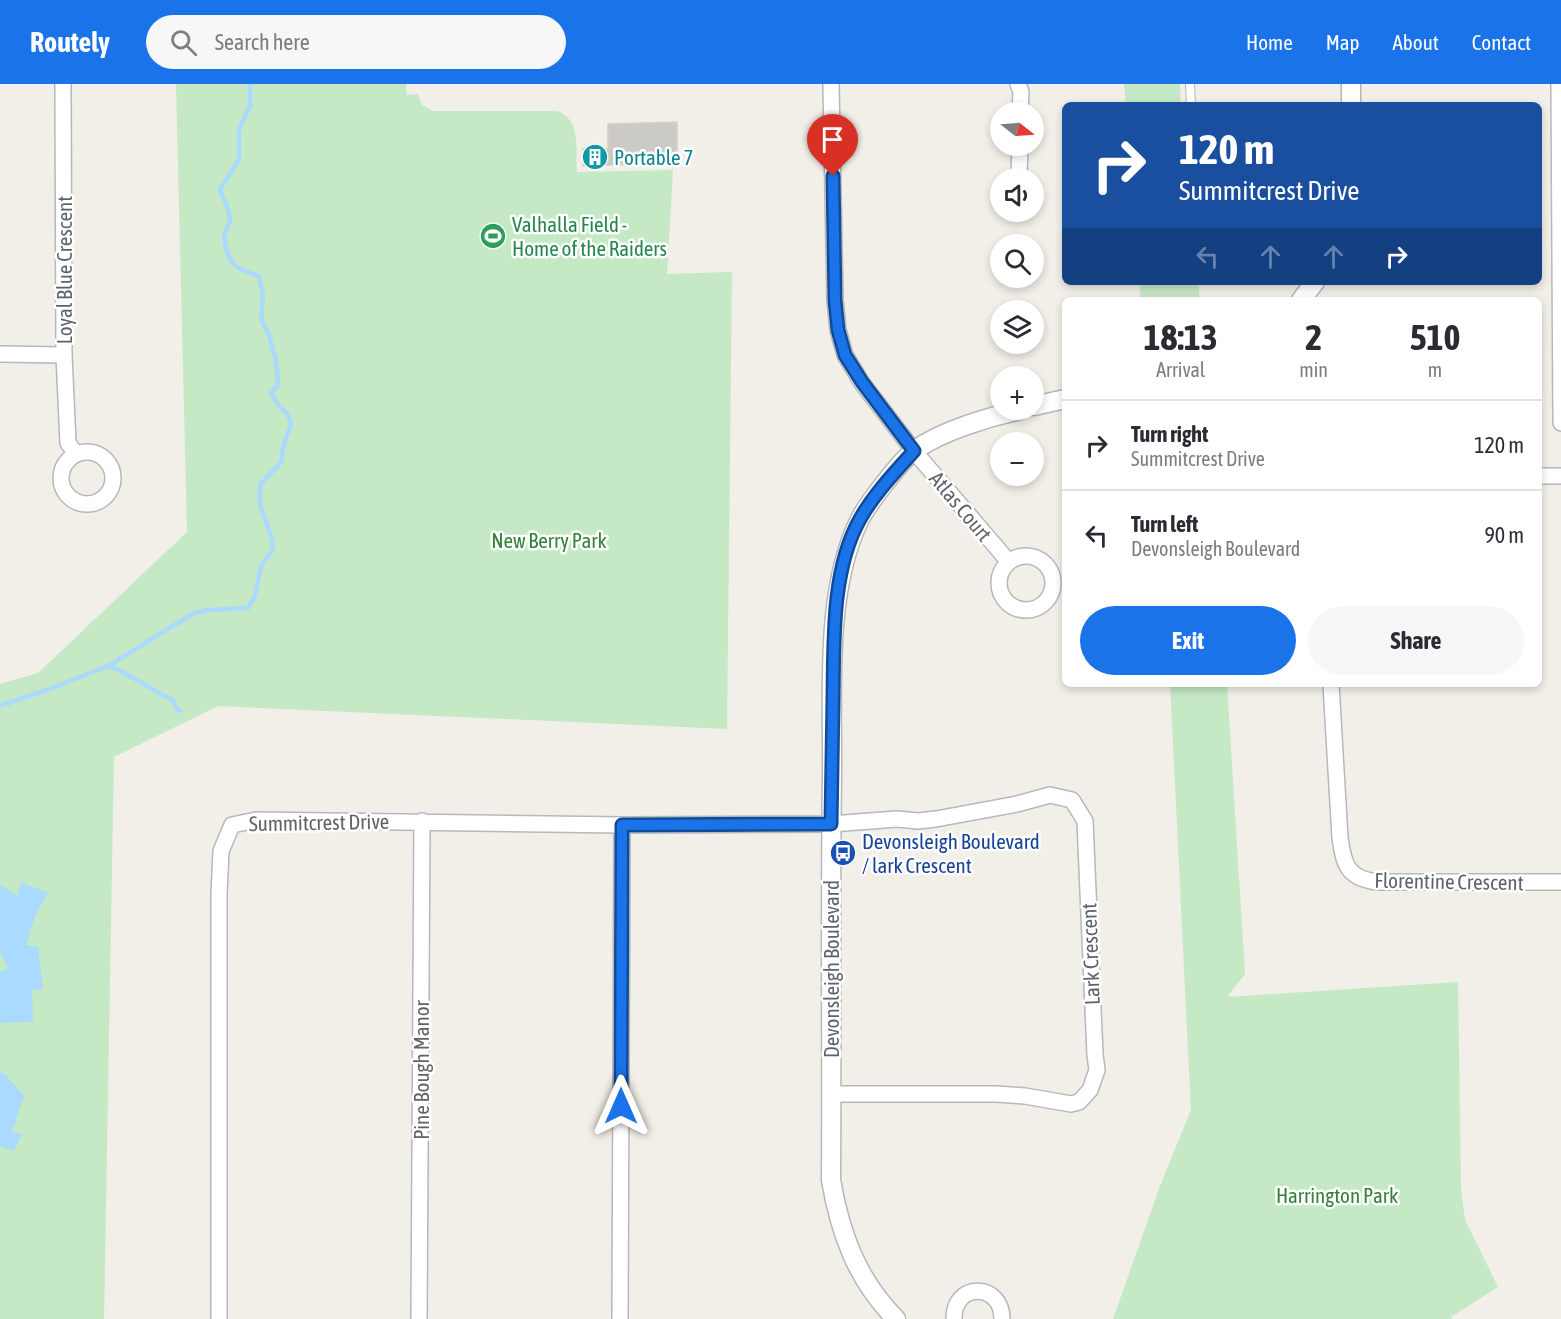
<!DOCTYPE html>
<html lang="en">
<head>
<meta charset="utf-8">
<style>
  :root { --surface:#fff; --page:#f7f7f7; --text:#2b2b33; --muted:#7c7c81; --line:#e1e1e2; --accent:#1a73e8 }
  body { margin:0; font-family:"Asap Condensed",sans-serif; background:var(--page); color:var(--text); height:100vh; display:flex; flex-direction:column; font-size:22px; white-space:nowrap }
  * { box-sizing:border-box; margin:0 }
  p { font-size:20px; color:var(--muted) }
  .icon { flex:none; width:33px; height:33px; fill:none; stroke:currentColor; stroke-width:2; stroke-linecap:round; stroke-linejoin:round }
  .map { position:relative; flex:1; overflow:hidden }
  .sheet { position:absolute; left:1062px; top:213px; width:480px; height:390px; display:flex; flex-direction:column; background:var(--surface); border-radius:9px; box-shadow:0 3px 9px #0003 }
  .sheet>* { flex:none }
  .banner { position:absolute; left:1062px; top:18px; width:480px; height:183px; border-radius:9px; box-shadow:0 3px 9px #0003; background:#1a4fa0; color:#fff; overflow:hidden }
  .needle { width:39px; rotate:107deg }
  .tools { position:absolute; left:990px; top:18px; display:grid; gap:12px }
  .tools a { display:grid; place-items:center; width:54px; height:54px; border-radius:50%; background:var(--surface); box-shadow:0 3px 9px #0003; font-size:30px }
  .pin { position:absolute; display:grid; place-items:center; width:51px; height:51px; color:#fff; margin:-62px -26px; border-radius:50% 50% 50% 0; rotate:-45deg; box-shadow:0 0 6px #0007 }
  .pin .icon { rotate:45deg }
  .me { position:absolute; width:66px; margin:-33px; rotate:0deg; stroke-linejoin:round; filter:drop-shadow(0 0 4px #0008) }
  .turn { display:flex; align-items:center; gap:21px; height:126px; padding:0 18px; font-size:27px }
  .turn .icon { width:78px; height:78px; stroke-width:2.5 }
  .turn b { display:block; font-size:42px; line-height:51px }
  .lanes { display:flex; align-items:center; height:57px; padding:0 18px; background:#0003; justify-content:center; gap:30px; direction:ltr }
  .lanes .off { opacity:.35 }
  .eta { display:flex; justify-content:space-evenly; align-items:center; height:102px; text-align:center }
  .eta b { font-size:36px; font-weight:700; line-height:42px }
  .action { display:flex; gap:12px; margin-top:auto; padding:12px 18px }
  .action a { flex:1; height:69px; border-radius:36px; background:var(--accent); color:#fff; font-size:24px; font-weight:700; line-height:69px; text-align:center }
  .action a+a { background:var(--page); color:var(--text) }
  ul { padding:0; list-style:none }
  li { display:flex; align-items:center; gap:18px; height:90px; padding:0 18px; border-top:2px solid var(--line) }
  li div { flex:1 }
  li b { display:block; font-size:22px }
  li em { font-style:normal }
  header { display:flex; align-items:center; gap:36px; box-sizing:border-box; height:84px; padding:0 30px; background:var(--accent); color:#fff }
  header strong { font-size:28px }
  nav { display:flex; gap:33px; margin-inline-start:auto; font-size:21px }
  .search { width:420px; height:54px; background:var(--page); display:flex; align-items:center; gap:15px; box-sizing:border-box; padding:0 21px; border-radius:33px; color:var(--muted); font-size:22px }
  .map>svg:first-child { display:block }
  .green { fill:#c5e8c5 }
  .water { fill:#aadaff }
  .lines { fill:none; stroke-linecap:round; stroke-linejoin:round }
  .stream { stroke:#aadaff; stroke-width:4.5 }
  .building { fill:#cccac5; stroke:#d6d1c6; stroke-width:1.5 }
  .service-casing { stroke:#b5b8bc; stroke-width:10 }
  .minor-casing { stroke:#b5b8bc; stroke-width:18 }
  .tertiary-casing { stroke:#b5b8bc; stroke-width:21 }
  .service { stroke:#fff; stroke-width:8 }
  .minor { stroke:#fff; stroke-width:15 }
  .tertiary { stroke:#fff; stroke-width:18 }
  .route-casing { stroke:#114b97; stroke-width:15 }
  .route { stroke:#1a73e8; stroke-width:10 }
  .labels { text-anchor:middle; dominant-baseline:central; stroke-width:5; stroke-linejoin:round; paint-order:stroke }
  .culture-label { font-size:21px; fill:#0d838f; stroke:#fff; text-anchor:start }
  .leisure-label { font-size:21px; fill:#27864d; stroke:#fff; text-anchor:start }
  .street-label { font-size:21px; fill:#5f6368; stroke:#fff }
  .park-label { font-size:21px; fill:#348238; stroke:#fff }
  .transit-label { font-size:21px; fill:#164399; stroke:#fff; text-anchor:start }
</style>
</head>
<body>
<header>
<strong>Routely</strong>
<div class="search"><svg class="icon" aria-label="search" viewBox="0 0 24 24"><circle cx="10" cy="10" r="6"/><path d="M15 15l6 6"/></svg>Search here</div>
<nav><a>Home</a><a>Map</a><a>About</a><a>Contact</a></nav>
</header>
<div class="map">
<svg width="1561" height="1235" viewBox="0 0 1561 1235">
  <rect width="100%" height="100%" fill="#f1efe8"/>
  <path class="green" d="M 176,0 L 406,0 L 407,11 L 418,10 L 422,21 L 433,27 L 557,27 C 582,35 575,67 577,88 L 673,86 L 667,190 L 732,188 L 727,645 L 218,622 L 114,673 L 104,1235 L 0,1235 L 0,600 L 38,589 L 187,448 Z
    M 1124,0 L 1180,0 L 1181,21 L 1126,21 Z
    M 1139,198 L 1198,198 L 1200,216 L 1141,216 Z
    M 1170,600 L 1227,600 L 1245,890 L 1227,913 L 1458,898 L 1461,1105 L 1465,1136 L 1498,1203 L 1451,1233 L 1452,1235 L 1113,1235 L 1160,1102 L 1191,1026 Z"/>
  <path class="water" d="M 21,798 L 48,809 L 35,832 L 26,861 L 38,863 L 43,905 L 32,906 L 33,938 L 0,939 L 0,888 L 8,884 L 0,867 L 0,800 L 17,812 Z
    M 0,988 L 5,990 L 24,1012 L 12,1048 L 22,1050 L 14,1067 L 0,1062 Z"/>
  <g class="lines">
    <path class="stream" d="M 108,582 C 132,590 150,606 173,616 L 177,625 L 181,627
      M 0,622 L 47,606 L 108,582 L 194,529 L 208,526 L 248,524 L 255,512 L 261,482 L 272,467 L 273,458 L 260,420 L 260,401 L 281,378 L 283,364 L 291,340 L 288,331 L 278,321 L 271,309 L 278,301 L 276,277 L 269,251 L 261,235 L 263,211 L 259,192 C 252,189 243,187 237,183 C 228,177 223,158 225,148 C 226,143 230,141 230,136 C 230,125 223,115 220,105 L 239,76 L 239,45 L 250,22 L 250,0"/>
  </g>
  <path class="building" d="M 677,38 L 677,79 L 583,82 L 583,65 L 608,65 L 608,40 Z"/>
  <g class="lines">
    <g class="service-casing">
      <path id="service" d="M 1190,0 L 1191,21"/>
    </g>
    <g class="minor-casing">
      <path id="minor" d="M 63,0 L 64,271 L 68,359 L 76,370
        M 831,0 L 835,216 L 838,246 L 845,271 L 862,299 L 914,367 L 1009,478
        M 1018,0 L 1021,8 L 1020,28
        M 1559,0 L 1561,339
        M 1019,90 L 1020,62
        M 0,270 L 64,271
        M61 394a26 26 0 1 1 52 0a26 26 0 1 1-52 0Z
        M 1539,392 L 1561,392
        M999 499a27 27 0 1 1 54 0a27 27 0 1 1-54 0Z
        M 1331,600 L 1340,754 C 1344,781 1347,794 1377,798 L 1561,798
        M 219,1235 L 219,810 L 221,767 L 232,741 L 256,736 L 622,741 L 831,740 L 897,735 L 918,737 L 936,735 L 1017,720 L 1050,711 L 1072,716 L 1085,737 L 1095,971 L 1097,986 L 1090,1006 L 1079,1018 L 1071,1020 L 1025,1012 L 996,1010 L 831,1010
        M 419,1235 L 422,737
        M 620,1235 L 622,741
        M 954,1235 C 953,1198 1002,1198 1002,1235"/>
    </g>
    <g class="tertiary-casing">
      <path id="tertiary" d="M 1351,0 L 1351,21
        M 1301,216 L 1315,198
        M 1034,322 L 1065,315
        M 896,1235 C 857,1196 840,1149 831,1096 C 832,961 830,827 832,692 C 833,613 824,509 859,437 C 866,422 901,376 915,366 C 942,347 988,333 1020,326"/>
    </g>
    <use href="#service" class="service"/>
    <use href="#minor" class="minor"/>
    <use href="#tertiary" class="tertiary"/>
  </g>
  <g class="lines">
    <g class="route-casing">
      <path id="route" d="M 621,1022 L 622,741 L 831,740 C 832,699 832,657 833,616 C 834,559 831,486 860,435 C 874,410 895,388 914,367 L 862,298 L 845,271 L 838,246 L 835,216 L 833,92"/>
    </g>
    <use href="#route" class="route"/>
  </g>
  <defs>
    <g id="building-disc" transform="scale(1.35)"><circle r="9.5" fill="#0f9aa8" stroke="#fff"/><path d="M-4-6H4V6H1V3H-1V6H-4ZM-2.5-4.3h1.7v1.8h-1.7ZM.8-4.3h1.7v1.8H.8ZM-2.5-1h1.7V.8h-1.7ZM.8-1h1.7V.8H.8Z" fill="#fff"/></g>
    <g id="stadium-disc" transform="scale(1.35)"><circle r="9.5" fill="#2e9e5b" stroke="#fff"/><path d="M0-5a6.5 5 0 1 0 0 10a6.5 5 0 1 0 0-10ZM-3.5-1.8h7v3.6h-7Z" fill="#fff"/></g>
    <g id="bus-disc" transform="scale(1.35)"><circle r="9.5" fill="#1a4fb4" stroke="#fff"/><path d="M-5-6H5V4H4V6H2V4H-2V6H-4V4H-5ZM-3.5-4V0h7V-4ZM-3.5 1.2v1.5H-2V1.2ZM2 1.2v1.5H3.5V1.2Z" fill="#fff"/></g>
  </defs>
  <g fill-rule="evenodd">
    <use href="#building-disc" x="595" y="73"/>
    <use href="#stadium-disc" x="493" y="152"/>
    <use href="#bus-disc" x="843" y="769"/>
  </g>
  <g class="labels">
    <g class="culture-label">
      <text x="614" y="73">Portable 7</text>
    </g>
    <g class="leisure-label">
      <text x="512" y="140">Valhalla Field -<tspan x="512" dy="24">Home of the Raiders</tspan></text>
    </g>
    <g class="street-label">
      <text transform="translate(64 186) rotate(-90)">Loyal Blue Crescent</text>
      <text transform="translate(961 422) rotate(50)">Atlas Court</text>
      <text transform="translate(319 738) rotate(-1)">Summitcrest Drive</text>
      <text transform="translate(1449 797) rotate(1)">Florentine Crescent</text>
      <text transform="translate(1090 870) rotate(-92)">Lark Crescent</text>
      <text transform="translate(831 885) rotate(-90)">Devonsleigh Boulevard</text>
      <text transform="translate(421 986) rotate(-90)">Pine Bough Manor</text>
    </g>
    <g class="park-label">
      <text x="549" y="456">New Berry Park</text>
      <text x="1337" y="1111">Harrington Park</text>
    </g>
    <g class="transit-label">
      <text x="862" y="757">Devonsleigh Boulevard<tspan x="862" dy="24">/ lark Crescent</tspan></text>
    </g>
  </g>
</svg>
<div class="tools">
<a><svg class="needle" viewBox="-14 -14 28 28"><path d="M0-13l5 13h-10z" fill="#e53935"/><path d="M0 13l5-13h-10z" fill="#7c7c81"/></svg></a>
<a><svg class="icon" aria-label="sound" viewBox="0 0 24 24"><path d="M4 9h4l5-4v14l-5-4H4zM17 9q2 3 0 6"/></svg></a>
<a><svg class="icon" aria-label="search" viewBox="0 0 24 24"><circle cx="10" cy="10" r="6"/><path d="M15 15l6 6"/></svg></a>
<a><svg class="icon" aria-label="layers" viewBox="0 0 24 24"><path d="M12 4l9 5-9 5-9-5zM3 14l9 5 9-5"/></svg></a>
<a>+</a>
<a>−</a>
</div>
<div class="pin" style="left:833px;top:92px;background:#d93025"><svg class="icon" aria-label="arrive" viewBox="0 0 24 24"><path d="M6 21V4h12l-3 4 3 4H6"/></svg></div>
<svg class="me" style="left:621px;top:1022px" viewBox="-20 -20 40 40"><path d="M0-17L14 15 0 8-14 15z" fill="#1a73e8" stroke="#fff" stroke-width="4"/></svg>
<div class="banner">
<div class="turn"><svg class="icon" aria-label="right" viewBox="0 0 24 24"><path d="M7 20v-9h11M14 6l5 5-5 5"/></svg><div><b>120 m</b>Summitcrest Drive</div></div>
<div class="lanes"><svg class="icon off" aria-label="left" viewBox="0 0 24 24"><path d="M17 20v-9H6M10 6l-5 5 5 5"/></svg><svg class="icon off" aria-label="ahead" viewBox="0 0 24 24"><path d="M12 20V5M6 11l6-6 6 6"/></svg><svg class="icon off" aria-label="ahead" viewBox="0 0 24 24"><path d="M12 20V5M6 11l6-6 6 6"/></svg><svg class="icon" aria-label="right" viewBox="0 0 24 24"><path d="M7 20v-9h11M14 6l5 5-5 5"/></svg></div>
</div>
<section class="sheet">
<div class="eta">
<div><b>18:13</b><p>Arrival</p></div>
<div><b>2</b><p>min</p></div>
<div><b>510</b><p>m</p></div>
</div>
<ul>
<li><svg class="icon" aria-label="right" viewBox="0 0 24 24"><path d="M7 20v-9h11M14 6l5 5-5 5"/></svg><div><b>Turn right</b><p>Summitcrest Drive</p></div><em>120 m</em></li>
<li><svg class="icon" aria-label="left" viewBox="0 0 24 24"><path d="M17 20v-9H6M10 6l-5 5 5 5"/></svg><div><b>Turn left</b><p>Devonsleigh Boulevard</p></div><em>90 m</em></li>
</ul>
<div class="action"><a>Exit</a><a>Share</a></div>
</section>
</div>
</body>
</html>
